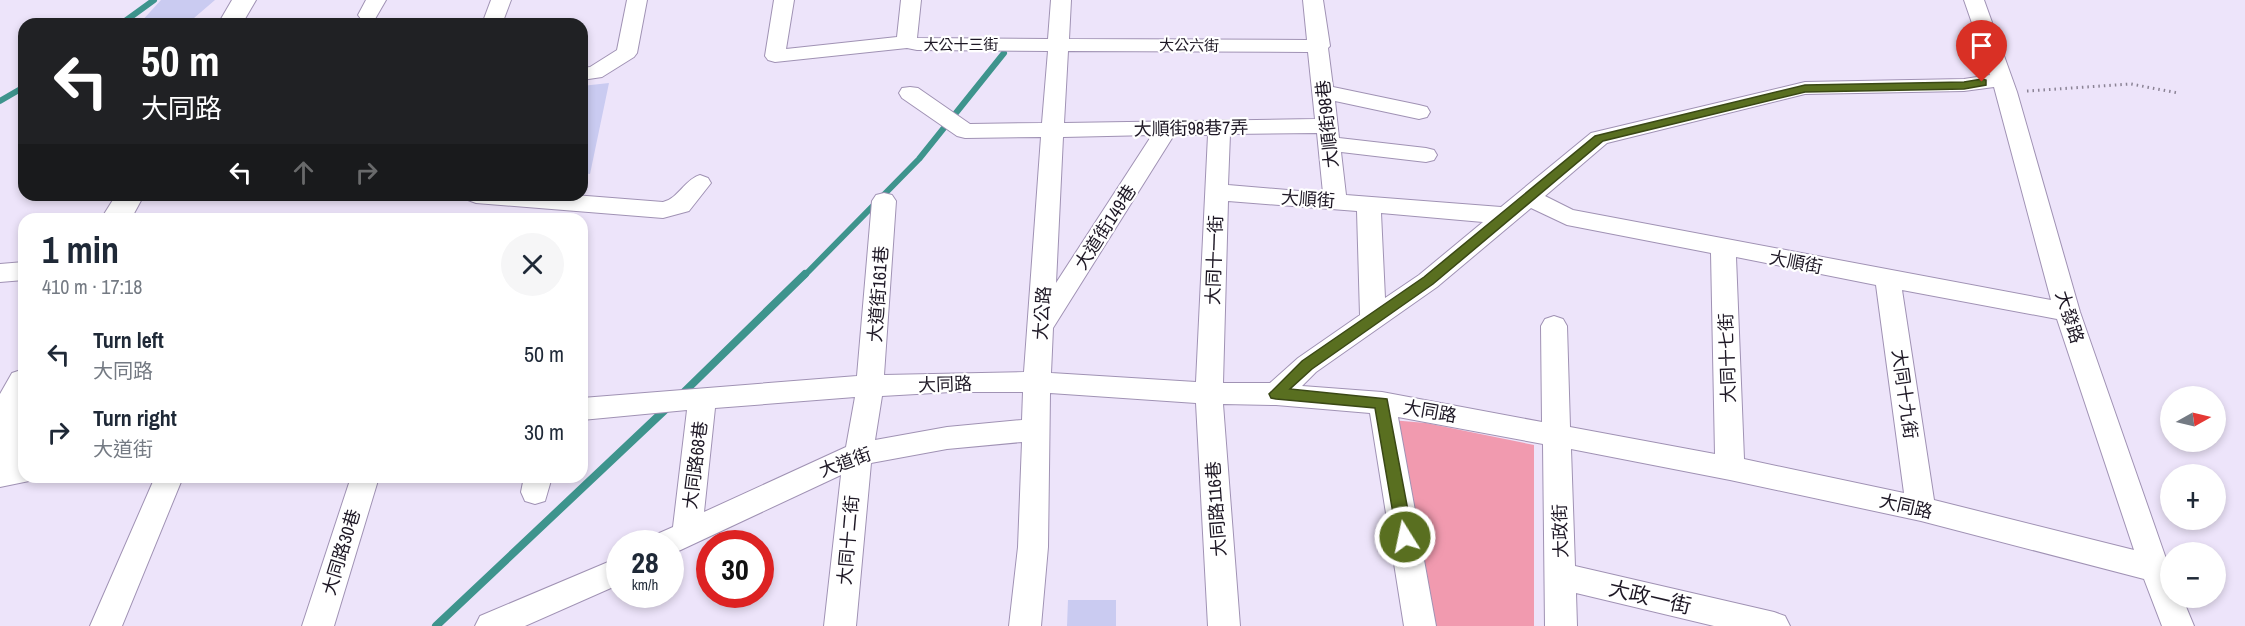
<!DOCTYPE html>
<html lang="en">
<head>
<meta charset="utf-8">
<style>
  :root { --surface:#fff; --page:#f6f6f7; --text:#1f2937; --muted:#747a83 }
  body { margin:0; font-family:"Archivo Narrow","Noto Sans TC",sans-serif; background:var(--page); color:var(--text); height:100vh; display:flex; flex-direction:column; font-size:22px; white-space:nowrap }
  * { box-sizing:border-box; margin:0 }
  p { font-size:20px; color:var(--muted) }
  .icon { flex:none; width:33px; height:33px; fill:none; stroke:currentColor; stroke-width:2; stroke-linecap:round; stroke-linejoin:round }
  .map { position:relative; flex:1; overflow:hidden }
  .details { position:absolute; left:18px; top:213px; width:570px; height:270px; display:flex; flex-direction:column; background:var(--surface); border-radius:18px; box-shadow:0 3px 9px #0003 }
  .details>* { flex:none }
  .hud { position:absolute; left:18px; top:18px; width:570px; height:183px; border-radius:18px; box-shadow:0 3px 9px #0003; background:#202124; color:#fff; overflow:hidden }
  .needle { width:39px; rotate:82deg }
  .buttons { position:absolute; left:2160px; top:386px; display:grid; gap:12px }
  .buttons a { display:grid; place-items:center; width:66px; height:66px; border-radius:50%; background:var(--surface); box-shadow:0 3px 9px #0003; font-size:30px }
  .speed { position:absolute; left:606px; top:530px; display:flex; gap:12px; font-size:30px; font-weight:700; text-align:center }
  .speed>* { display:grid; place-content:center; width:78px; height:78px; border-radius:50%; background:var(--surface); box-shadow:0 3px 9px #0003; line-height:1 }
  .speed small { font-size:15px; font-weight:400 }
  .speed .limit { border:9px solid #d22; background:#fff; color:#111 }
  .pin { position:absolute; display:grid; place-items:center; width:51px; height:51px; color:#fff; margin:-62px -26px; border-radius:50% 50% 50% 0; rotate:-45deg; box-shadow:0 0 6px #0007 }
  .pin .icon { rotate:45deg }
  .me { position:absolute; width:66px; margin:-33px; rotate:350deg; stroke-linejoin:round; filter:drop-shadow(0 0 4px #0008) }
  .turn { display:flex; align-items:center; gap:21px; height:126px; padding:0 24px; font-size:27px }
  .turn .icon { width:78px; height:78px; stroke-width:2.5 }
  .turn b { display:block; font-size:42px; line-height:51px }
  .lanes { display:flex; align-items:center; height:57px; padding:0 24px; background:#0003; justify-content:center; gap:30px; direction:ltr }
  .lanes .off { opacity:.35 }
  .round { display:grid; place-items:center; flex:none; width:63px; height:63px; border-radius:32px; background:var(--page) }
  .headline { display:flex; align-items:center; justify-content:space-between; height:102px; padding:0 24px }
  h1 { font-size:36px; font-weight:700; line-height:45px }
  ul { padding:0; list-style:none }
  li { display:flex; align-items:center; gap:18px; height:78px; padding:0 24px }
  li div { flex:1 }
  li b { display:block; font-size:22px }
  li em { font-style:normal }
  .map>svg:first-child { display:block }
  .green { fill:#f19aaf }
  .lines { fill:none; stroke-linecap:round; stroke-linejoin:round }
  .stream-far1 { stroke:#3e948d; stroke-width:6 }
  .stream { stroke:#3e948d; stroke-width:8 }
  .building { fill:#cacbf1 }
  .minor-casing { stroke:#a092b4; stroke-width:2 }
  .major-casing { stroke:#a092b4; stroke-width:2 }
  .path { stroke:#8b8395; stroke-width:3; stroke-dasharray:1.5 4; stroke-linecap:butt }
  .minor { fill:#fff; fill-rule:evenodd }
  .major { fill:#fff; fill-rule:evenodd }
  .route { fill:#596f20; stroke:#3a4815; stroke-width:1.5 }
  .labels { text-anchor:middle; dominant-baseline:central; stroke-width:4.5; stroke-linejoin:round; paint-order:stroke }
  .far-street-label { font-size:15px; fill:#1e1825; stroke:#fff }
  .street-label { font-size:18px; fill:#1e1825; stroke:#fff }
  .near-street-label { font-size:21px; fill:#1e1825; stroke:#fff }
</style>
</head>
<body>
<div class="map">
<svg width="2245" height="626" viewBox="0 0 2245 626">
  <rect width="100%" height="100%" fill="#ede4fa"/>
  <path class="green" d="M 1391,420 L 1426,423 L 1534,445 L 1534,626 L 1427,626 Z"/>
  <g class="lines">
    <path class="stream-far1" d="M 121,24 L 154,0
      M 0,101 L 24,87
      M 804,276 L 919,159 L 1004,53"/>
    <path class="stream" d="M 681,395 L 805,274
      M 436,626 L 668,407"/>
  </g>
  <path class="building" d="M 161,0 L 215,0 L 187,24 L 139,24 Z
    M 609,83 L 590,174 L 582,173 L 582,86 Z
    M 1068,600 L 1116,600 L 1116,626 L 1067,626 Z"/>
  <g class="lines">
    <g class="minor-casing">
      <path id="minor" d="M 366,0 L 386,0 L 375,19 L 361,19 L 358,15 Z
        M 491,0 L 511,0 L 502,24 L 482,24 Z
        M 627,0 L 647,0 L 637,53 L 634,57 L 602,77 L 582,80 L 582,68 L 590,67 L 617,50 Z
        M 774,0 L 794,0 L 786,49 L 897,37 L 901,0 L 921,0 L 917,38 L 1048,39 L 1051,0 L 1071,0 L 1069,39 L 1307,40 L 1303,0 L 1323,0 L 1330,46 L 1328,48 L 1333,87 L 1419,105 L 1427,107 L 1430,112 L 1427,117 L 1419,119 L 1335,101 L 1339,138 L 1426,148 L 1434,150 L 1437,155 L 1434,160 L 1426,162 L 1341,152 L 1346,195 L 1501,207 L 1591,133 L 1805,82 L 1964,79 L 1990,75 L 1964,0 L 1984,0 L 2017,92 L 2080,312 L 2170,570 L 2170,597 L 2182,597 L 2194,626 L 2162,626 L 2144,579 L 1921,521 L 1730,480 L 1571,449 L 1575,566 L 1774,612 L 1785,616 L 1790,626 L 1714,626 L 1576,593 L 1577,626 L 1545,626 L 1543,444 L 1398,417 L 1436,626 L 1404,626 L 1370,413 L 1276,405 L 1223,404 L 1240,626 L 1208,626 L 1196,403 L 1050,393 L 1048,547 L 1041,626 L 1009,626 L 1018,547 L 1022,442 L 947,449 L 871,463 L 856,626 L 824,626 L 841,475 L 670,555 L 670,543 L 653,543 L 657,534 L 673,527 L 687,410 L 582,420 L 582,398 L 857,376 L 872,201 L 876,195 L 884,193 L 892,195 L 896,201 L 884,375 L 1024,372 L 1041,137 L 965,138 L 957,136 L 902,98 L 899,93 L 902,88 L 910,87 L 918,88 L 970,124 L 1042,123 L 1048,51 L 917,50 L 907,48 L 775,62 L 768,60 L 765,56 ZM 1068,51 L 1308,52 L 1315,119 L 1064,123 ZM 1994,87 L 2051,300 L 1573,210 L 1545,196 L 1607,143 L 1805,94 L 1964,91 ZM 1317,133 L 1323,193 L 1228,185 L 1230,134 ZM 1152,135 L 1056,283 L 1063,137 ZM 1174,135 L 1208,135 L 1196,382 L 1051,373 L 1053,328 ZM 1228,201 L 1357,211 L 1360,315 L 1298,358 L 1270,383 L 1223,383 ZM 1531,208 L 1567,225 L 1711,253 L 1715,454 L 1570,427 L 1567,326 L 1563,319 L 1554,316 L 1545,319 L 1541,326 L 1542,422 L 1382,392 L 1302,386 L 1316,372 L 1437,287 ZM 1381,213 L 1483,222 L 1419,275 L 1385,298 ZM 1736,257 L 1876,285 L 1904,493 L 1744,459 ZM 1902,290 L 2057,319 L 2134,550 L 1934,500 ZM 951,392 L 1023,392 L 1022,420 L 947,427 L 875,440 L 882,396 ZM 855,397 L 846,447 L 704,512 L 715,408 Z
        M 700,175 L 708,178 L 711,183 L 689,211 L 663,218 L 476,203 L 468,200 L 464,195 L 574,195 L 663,202 C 679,198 684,180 700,175 Z
        M 24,262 L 24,280 L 0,282 L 0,264 Z
        M 24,460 L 24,477 L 36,477 L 34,480 L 0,487 L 0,463 Z
        M 155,477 L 183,477 L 122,626 L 90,626 Z
        M 351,477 L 379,477 L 334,626 L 302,626 Z
        M 524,477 L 552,477 L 545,501 L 535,504 L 525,501 L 521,492 Z
        M 620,557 L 620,584 L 525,626 L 475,626 L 480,616 Z"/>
    </g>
    <g class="major-casing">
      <path id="major" d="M 232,0 L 256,0 L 242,24 L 218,24 Z
        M 116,195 L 144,195 L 131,219 L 101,219 Z
        M 24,369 L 24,455 L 12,476 L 0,480 L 0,394 L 12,373 Z"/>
    </g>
    <path class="path" d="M 2027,91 L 2131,84 L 2178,93"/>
    <use href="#minor" class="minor"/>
    <use href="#major" class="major"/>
  </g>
  <path class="route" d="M 1982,79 L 1986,80 L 1986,85 L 1964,89 L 1805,92 L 1603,141 L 1433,284 L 1312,369 L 1290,389 L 1387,399 L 1413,537 L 1410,542 L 1405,544 L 1399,542 L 1397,537 L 1375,408 L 1276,399 L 1271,398 L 1269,394 L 1302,361 L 1424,277 L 1595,136 L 1805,85 L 1964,82 Z"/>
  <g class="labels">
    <g class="far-street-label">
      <text x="961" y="44">大公十三街</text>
      <text transform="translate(1189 45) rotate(1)">大公六街</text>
    </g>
    <g class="street-label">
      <text transform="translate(1327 124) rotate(-96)">大順街98巷</text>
      <text transform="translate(1191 128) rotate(-1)">大順街98巷7弄</text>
      <text transform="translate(1308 199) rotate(4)">大順街</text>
      <text transform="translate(1105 227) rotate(-57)">大道街149巷</text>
      <text transform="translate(1214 260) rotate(-88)">大同十一街</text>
      <text transform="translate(1796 262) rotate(11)">大順街</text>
      <text transform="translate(878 294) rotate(-86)">大道街161巷</text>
      <text transform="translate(1042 313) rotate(-86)">大公路</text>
      <text transform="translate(2070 317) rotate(72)">大發路</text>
      <text transform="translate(1727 358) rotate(-92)">大同十七街</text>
      <text transform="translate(945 384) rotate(-2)">大同路</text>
      <text transform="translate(1905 394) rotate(82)">大同十九街</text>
      <text transform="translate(1430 411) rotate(10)">大同路</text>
      <text transform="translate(845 462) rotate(-20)">大道街</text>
      <text transform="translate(695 465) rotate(-83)">大同路68巷</text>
      <text transform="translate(1906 506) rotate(13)">大同路</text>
      <text transform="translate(1216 509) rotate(-94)">大同路116巷</text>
      <text transform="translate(1560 531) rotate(-92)">大政街</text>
      <text transform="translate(848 540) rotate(-85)">大同十二街</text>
      <text transform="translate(341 552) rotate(-73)">大同路30巷</text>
    </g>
    <g class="near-street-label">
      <text transform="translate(1650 597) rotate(13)">大政一街</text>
    </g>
  </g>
</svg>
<div class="buttons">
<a><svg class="needle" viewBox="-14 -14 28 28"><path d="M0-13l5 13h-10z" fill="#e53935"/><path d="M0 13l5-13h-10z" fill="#747a83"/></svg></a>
<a>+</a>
<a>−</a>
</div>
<div class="speed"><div>28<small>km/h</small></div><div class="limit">30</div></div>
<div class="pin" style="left:1982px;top:82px;background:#d93025"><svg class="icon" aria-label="arrive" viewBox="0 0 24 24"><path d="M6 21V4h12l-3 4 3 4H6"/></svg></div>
<svg class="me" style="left:1405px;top:537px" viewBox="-20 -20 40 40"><circle r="17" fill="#596f20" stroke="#fff" stroke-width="3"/><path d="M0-11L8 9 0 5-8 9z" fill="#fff"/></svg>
<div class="hud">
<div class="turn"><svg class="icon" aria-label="left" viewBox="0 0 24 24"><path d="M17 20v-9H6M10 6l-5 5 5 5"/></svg><div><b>50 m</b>大同路</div></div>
<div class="lanes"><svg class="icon" aria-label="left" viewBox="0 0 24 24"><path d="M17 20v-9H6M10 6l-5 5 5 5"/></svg><svg class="icon off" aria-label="ahead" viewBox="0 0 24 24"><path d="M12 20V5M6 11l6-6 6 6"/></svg><svg class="icon off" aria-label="right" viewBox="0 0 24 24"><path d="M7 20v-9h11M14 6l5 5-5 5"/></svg></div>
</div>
<section class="details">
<div class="headline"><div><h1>1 min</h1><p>410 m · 17:18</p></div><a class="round"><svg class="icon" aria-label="close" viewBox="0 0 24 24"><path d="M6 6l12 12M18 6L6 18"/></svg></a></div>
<ul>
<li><svg class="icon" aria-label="left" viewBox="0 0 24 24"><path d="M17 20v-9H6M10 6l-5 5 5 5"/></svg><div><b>Turn left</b><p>大同路</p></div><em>50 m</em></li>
<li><svg class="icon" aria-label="right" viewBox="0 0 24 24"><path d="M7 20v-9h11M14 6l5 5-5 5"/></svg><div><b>Turn right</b><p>大道街</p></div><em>30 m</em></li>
</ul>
</section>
</div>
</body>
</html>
